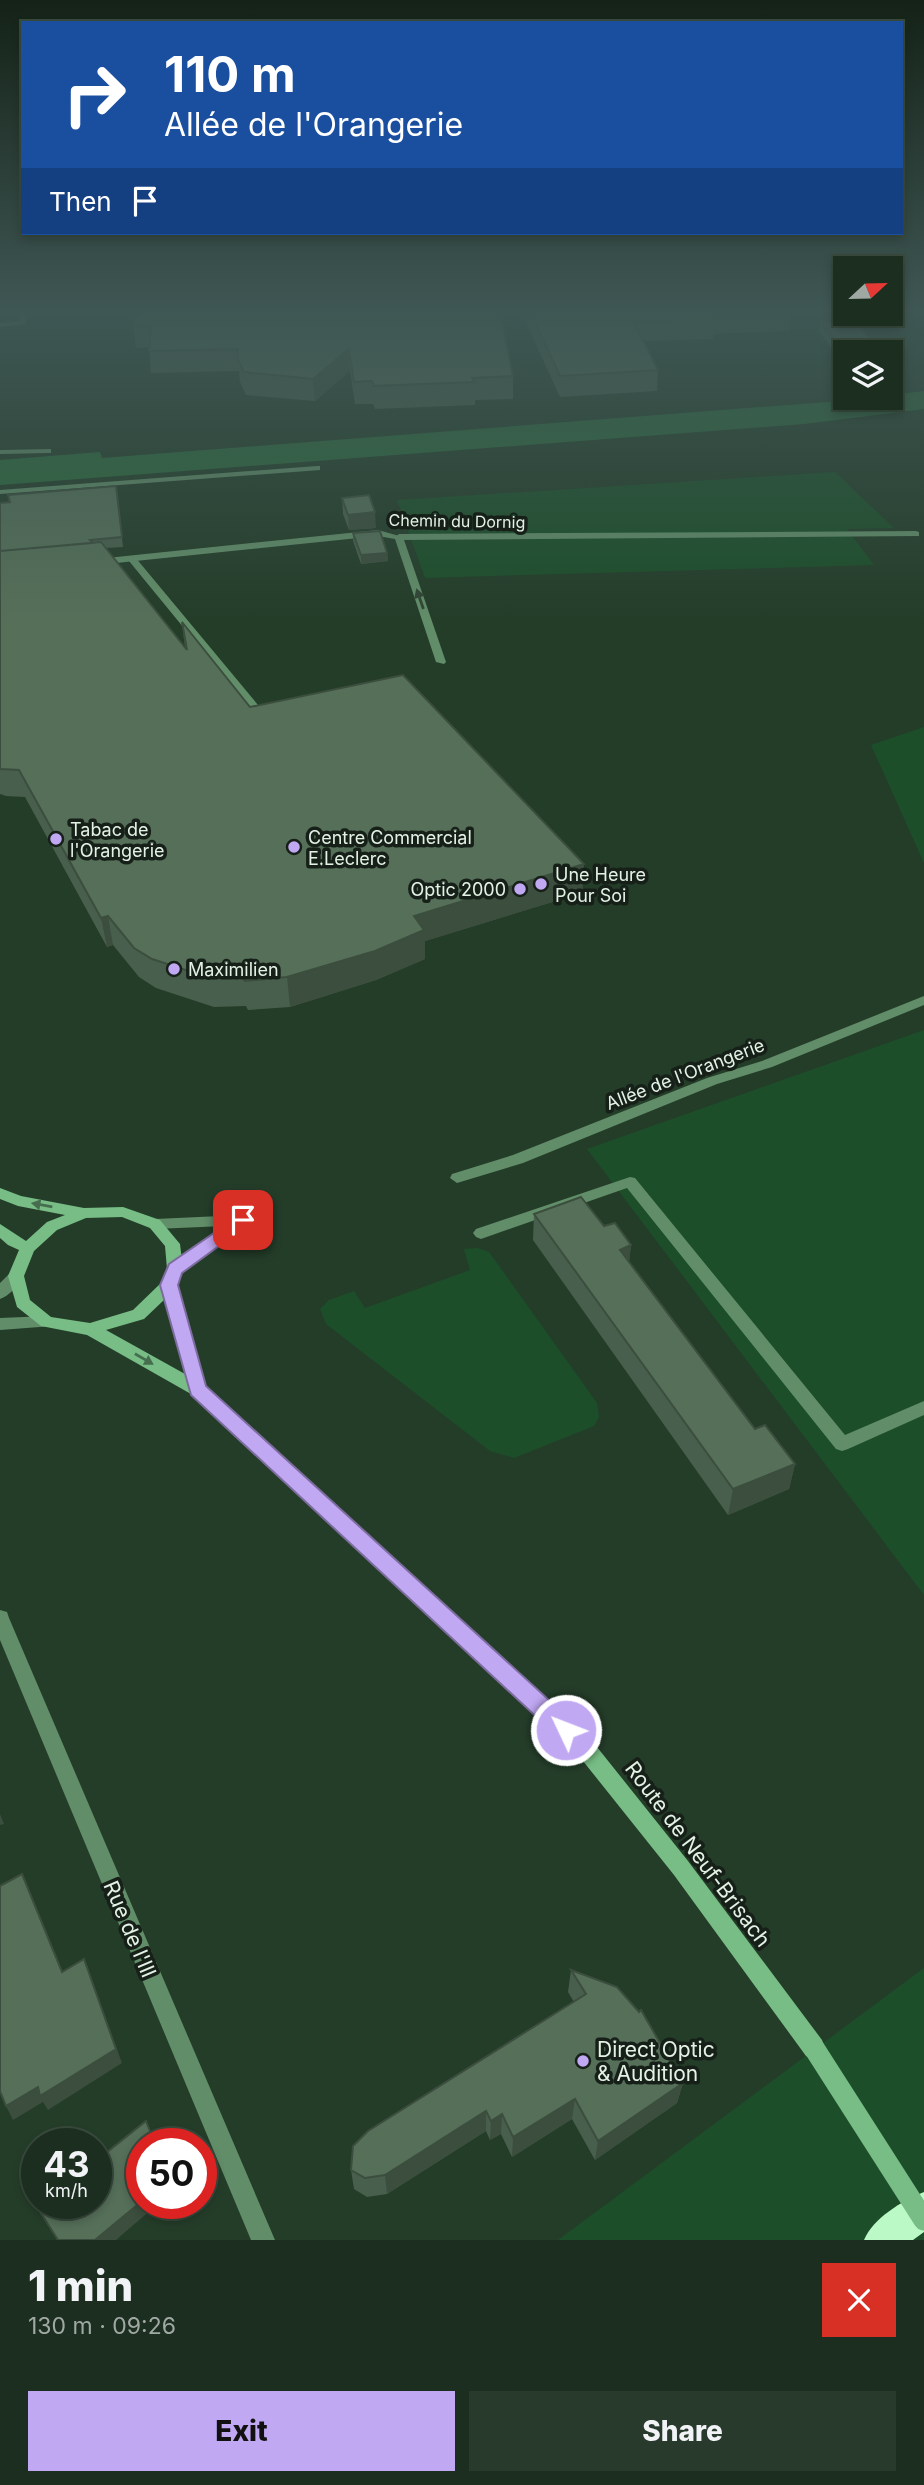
<!DOCTYPE html>
<html lang="en">
<head>
<meta charset="utf-8">
<style>
  :root { --surface:#1b2e1f; --page:#283a2c; --text:#f1f3f6; --muted:#a0a8a4; --line:#394a3d; --accent:#c1a8f3 }
  body { margin:0; font-family:Inter,sans-serif; background:var(--page); color:var(--text); height:100vh; display:flex; flex-direction:column; font-size:26px; white-space:nowrap }
  * { box-sizing:border-box; margin:0 }
  p { font-size:23px; color:var(--muted) }
  .icon { flex:none; width:38px; height:38px; fill:none; stroke:currentColor; stroke-width:2; stroke-linecap:round; stroke-linejoin:round }
  .map { position:relative; height:2240px; overflow:hidden }
  .details { display:flex; flex-direction:column; background:var(--surface); flex:1 }
  .details>* { flex:none }
  .hud { position:absolute; left:21px; top:21px; width:882px; height:214px; border-radius:0px; box-shadow:0 4px 10px #0003,0 0 0 2px var(--line); background:#1a4fa0; color:#fff; overflow:hidden }
  .needle { width:46px; rotate:68deg }
  .controls { position:absolute; left:833px; top:256px; display:grid; gap:14px }
  .controls a { display:grid; place-items:center; width:70px; height:70px; border-radius:0px; background:var(--surface); box-shadow:0 4px 10px #0003,0 0 0 2px var(--line); font-size:35px }
  .speed { position:absolute; left:21px; top:2128px; display:flex; gap:14px; font-size:35px; font-weight:700; text-align:center }
  .speed>* { display:grid; place-content:center; width:91px; height:91px; border-radius:50%; background:var(--surface); box-shadow:0 4px 10px #0003,0 0 0 2px var(--line); line-height:1 }
  .speed small { font-size:18px; font-weight:400 }
  .speed .limit { border:10px solid #d22; background:#fff; color:#111 }
  .pin { position:absolute; display:grid; place-items:center; width:60px; height:60px; color:#fff; margin:-30px; border-radius:14px; box-shadow:0 4px 10px #0006 }
  .me { position:absolute; width:77px; margin:-38px; rotate:313deg; stroke-linejoin:round; filter:drop-shadow(0 0 5px #0008) }
  .turn { display:flex; align-items:center; gap:24px; height:147px; padding:0 28px; font-size:32px }
  .turn .icon { width:91px; height:91px; stroke-width:2.5 }
  .turn b { display:block; font-size:49px; line-height:60px }
  .then { display:flex; align-items:center; height:66px; padding:0 28px; background:#0003; gap:14px; font-size:26px }
  .round { display:grid; place-items:center; flex:none; width:74px; height:74px; border-radius:0px; background:var(--page) }
  .headline { display:flex; align-items:center; justify-content:space-between; height:119px; padding:0 28px }
  h1 { font-size:42px; font-weight:800; line-height:52px }
  .primary-button { display:flex; gap:14px; margin-top:auto; padding:14px 28px }
  .primary-button a { flex:1; height:80px; border-radius:0px; background:var(--accent); color:#111; font-size:28px; font-weight:800; line-height:80px; text-align:center }
  .primary-button a+a { background:var(--page); color:var(--text) }
  .map>svg:first-child { display:block }
  .green { fill:#1d4e2a }
  .water { fill:#2c693b }
  .lines { fill:none; stroke-linecap:round; stroke-linejoin:round }
  .lane { fill:#628d69; fill-rule:evenodd }
  .street { fill:#628d69; fill-rule:evenodd }
  .secondary { fill:#77bd85; fill-rule:evenodd }
  .highway { fill:#bbfac6; fill-rule:evenodd }
  .secondary-bridge { stroke:#77bd85; stroke-width:21 }
  .wall { fill:#495f4d }
  .shaded-wall { fill:#3c4e3e }
  .building { fill:#556f59; stroke:#3c4e3e; stroke-width:2 }
  .oneway { fill:#314634 }
  .oneway2 { fill:#466e4e }
  .route { fill:#c1a8f3; stroke:#7d6d9e; stroke-width:2 }
  .poi-dot { fill:#c1a8f3; stroke:#162018; stroke-width:2.5 }
  .labels { text-anchor:middle; dominant-baseline:central; stroke-width:7; stroke-linejoin:round; paint-order:stroke }
  .far-street-label { font-size:16px; fill:#e3f2e5; stroke:#162018 }
  .poi-label { font-size:18px; fill:#e3f2e5; stroke:#162018; text-anchor:start }
  .street-label { font-size:18px; fill:#e3f2e5; stroke:#162018 }
  .near-street-label { font-size:21px; fill:#e3f2e5; stroke:#162018 }
  .near-poi-label { font-size:21px; fill:#e3f2e5; stroke:#162018; text-anchor:start }
</style>
</head>
<body>
<div class="map">
<svg width="924" height="2240" viewBox="0 0 924 2240">
  <rect width="100%" height="100%" fill="#243d29"/>
  <path class="green" d="M 835,472 L 894,528 L 847,529 L 874,565 L 425,578 L 397,500 Z
    M 924,727 L 924,863 L 871,745 Z
    M 924,1030 L 924,1595 L 587,1149 Z
    M 477,1248 L 489,1252 L 597,1403 L 599,1417 L 594,1426 L 514,1458 L 490,1451 L 326,1324 L 320,1309 L 329,1300 L 354,1291 L 365,1308 L 470,1270 L 464,1249 Z
    M 924,1968 L 924,2240 L 558,2240 Z"/>
  <path class="water" d="M 924,391 L 924,409 L 804,424 L 0,485 L 0,460 L 100,452 L 102,458 L 891,397 L 891,395 Z"/>
  <g class="lines">
    <path class="lane" d="M 19,307 L 25,307 L 26,324 L 0,327 L 0,323 L 20,321 Z
      M 51,449 L 51,453 L 48,453 L 0,454 L 0,450 Z
      M 916,531 L 919,532 L 919,536 L 399,540 L 395,537 L 399,534 Z
      M 129,557 L 135,557 L 268,717 L 268,721 L 260,721 L 129,561 Z
      M 630,1177 L 635,1178 L 845,1435 L 924,1401 L 924,1415 L 848,1449 L 842,1451 L 836,1449 L 627,1188 L 481,1239 L 476,1237 L 473,1233 L 476,1229 Z"/>
    <path class="street" d="M 317,466 L 320,466 L 320,470 L 0,494 L 0,490 Z
      M 378,530 L 403,537 L 446,662 L 444,664 L 436,662 L 395,539 L 378,536 L 97,565 L 93,562 L 97,559 Z
      M 924,996 L 924,1005 L 772,1067 L 717,1084 L 523,1163 L 457,1183 L 450,1178 L 452,1174 L 513,1155 L 707,1078 L 762,1061 Z
      M 243,1215 L 248,1216 L 250,1220 L 248,1224 L 175,1275 L 170,1273 L 167,1269 L 170,1265 L 224,1226 L 155,1229 L 150,1228 L 148,1224 L 150,1220 L 155,1219 Z
      M 16,1270 L 21,1272 L 24,1276 C 19,1285 9,1296 0,1299 L 0,1283 L 11,1272 Z
      M 47,1316 L 53,1318 L 55,1322 L 53,1326 L 0,1330 L 0,1318 Z
      M 0,1610 L 7,1612 L 9,1618 L 275,2240 L 251,2240 L 0,1640 Z"/>
    <path class="secondary" d="M 0,1188 L 21,1196 L 84,1208 L 123,1207 L 160,1220 L 180,1244 L 183,1269 L 177,1285 L 204,1386 L 593,1742 L 688,1861 L 822,2040 L 825,2048 L 822,2056 L 814,2059 L 806,2056 L 674,1875 L 579,1756 L 191,1394 L 87,1335 L 41,1326 L 17,1307 L 8,1276 L 19,1250 L 8,1245 L 0,1238 L 0,1224 L 26,1241 L 47,1222 L 65,1215 L 18,1206 L 0,1199 ZM 122,1217 L 150,1228 L 165,1246 L 167,1269 L 162,1282 L 133,1310 L 90,1323 L 51,1317 L 30,1300 L 24,1276 L 34,1251 L 57,1230 L 86,1218 ZM 165,1299 L 185,1374 L 106,1330 L 144,1319 Z"/>
    <path class="highway" d="M 924,2192 L 924,2232 L 913,2240 L 864,2240 C 873,2218 902,2201 924,2192 Z"/>
    <path class="secondary-bridge" d="M 814,2048 L 924,2220"/>
  </g>
  <path class="wall" d="M 519,307 L 788,307 L 791,311 L 789,331 L 713,334 L 713,339 L 643,341 L 658,370 L 657,391 L 560,397 Z
    M 835,307 L 845,307 L 845,313 L 891,313 L 891,307 L 924,307 L 924,309 L 893,310 L 892,315 L 842,316 Z
    M 176,310 L 513,376 L 513,399 L 475,400 L 475,405 L 375,409 L 373,404 L 355,404 L 350,371 L 315,401 L 246,395 L 240,382 L 239,371 L 151,373 L 149,347 L 136,348 L 133,326 Z
    M 821,321 L 845,352 L 845,364 L 844,365 L 819,331 Z
    M 116,486 L 123,547 L 106,548 L 185,648 L 182,622 L 250,707 L 584,864 L 582,893 L 425,941 L 425,959 L 376,980 L 290,1007 L 248,1010 L 246,1006 L 214,1007 L 156,988 L 139,977 L 113,945 L 107,947 L 25,797 L 6,796 L 0,794 L 0,503 L 9,502 L 8,495 Z
    M 342,498 L 376,528 L 349,530 L 343,514 Z
    M 353,533 L 387,553 L 388,561 L 361,564 L 353,541 Z
    M 534,1214 L 604,1226 L 631,1245 L 629,1262 L 755,1429 L 795,1464 L 789,1489 L 728,1515 L 533,1240 Z
    M 571,1970 L 683,2083 L 677,2103 L 595,2160 L 572,2119 L 512,2157 L 501,2134 L 490,2140 L 486,2131 L 387,2194 L 367,2197 L 354,2189 L 351,2170 L 574,2002 L 568,1992 Z"/>
  <path class="shaded-wall" d="M 349,349 L 350,371 L 315,401 L 313,379 Z
    M 375,512 L 376,528 L 349,530 L 348,515 Z
    M 387,553 L 388,561 L 361,564 L 361,555 Z
    M 584,864 L 582,893 L 425,941 L 425,959 L 376,980 L 290,1007 L 287,977 L 414,916 Z
    M 108,916 L 113,945 L 107,947 L 101,918 Z
    M 631,1245 L 628,1271 L 620,1250 Z
    M 795,1464 L 789,1489 L 728,1515 L 733,1489 Z
    M 0,1814 L 4,1824 L 0,1825 Z
    M 84,1959 L 122,2063 L 48,2110 L 43,2102 L 13,2120 L 6,2106 Z
    M 683,2083 L 677,2103 L 595,2160 L 598,2141 Z
    M 575,2099 L 572,2119 L 512,2157 L 513,2137 Z
    M 486,2111 L 486,2131 L 387,2194 L 385,2175 Z
    M 502,2114 L 501,2134 L 490,2140 L 491,2121 Z
    M 142,2201 L 142,2203 L 159,2203 L 116,2240 L 95,2240 Z"/>
  <path class="building" d="M 139,307 L 175,307 L 175,310 L 249,307 L 499,307 L 513,376 L 472,378 L 475,382 L 374,386 L 372,381 L 354,382 L 349,349 L 313,379 L 244,372 L 238,360 L 238,349 L 149,351 L 151,326 L 133,326 Z
    M 528,307 L 788,307 L 791,311 L 712,314 L 715,319 L 633,321 L 658,370 L 560,376 Z
    M 856,320 L 879,352 L 845,352 L 845,353 L 821,321 Z
    M 116,486 L 122,537 L 90,540 L 93,543 L 0,551 L 0,503 L 10,502 L 8,495 Z
    M 369,495 L 375,512 L 348,515 L 342,498 Z
    M 380,531 L 387,553 L 361,555 L 353,533 Z
    M 101,542 L 187,650 L 182,622 L 250,707 L 403,675 L 584,864 L 414,916 L 424,930 L 375,951 L 287,977 L 245,981 L 243,977 L 210,978 L 152,959 L 134,948 L 108,916 L 101,918 L 19,770 L 0,769 L 0,551 Z
    M 581,1197 L 604,1226 L 615,1223 L 631,1245 L 620,1250 L 755,1429 L 765,1425 L 795,1464 L 733,1489 L 534,1214 Z
    M 22,1874 L 62,1972 L 84,1959 L 116,2049 L 40,2096 L 38,2087 L 6,2106 L 0,2091 L 0,1886 Z
    M 571,1970 L 617,1987 L 639,2012 L 641,2010 L 683,2083 L 598,2141 L 575,2099 L 513,2137 L 502,2114 L 491,2121 L 486,2111 L 385,2175 L 365,2178 L 351,2170 L 353,2146 L 368,2131 L 586,1994 Z
    M 146,2121 L 155,2144 L 142,2144 L 142,2201 L 95,2240 L 58,2240 L 37,2207 L 42,2203 L 96,2203 L 96,2161 Z"/>
  <defs><path id="oneway-solid" d="M-6-.8H1V-3.2L6.5 0L1 3.2V.8H-6Z" transform="scale(1.75)"/></defs>
  <use class="oneway" href="#oneway-solid" transform="translate(420 599) rotate(-109)"/>
  <g class="oneway2">
    <use href="#oneway-solid" transform="translate(42 1205) rotate(-170)"/>
    <use href="#oneway-solid" transform="translate(144 1359) rotate(30)"/>
  </g>
  <linearGradient id="sky" x2="0" y2="1"><stop stop-color="#142217"/><stop offset="0.5" stop-color="#3f5754"/><stop offset="1" stop-color="#3f5754" stop-opacity="0"/></linearGradient>
  <rect width="924" height="620" fill="url(#sky)"/>
  <path class="route" d="M 243,1213 L 249,1215 L 252,1220 L 249,1224 L 182,1273 L 178,1285 L 206,1386 L 573,1722 L 577,1730 L 573,1737 L 566,1740 L 558,1737 L 191,1395 L 160,1285 L 169,1264 Z"/>
  <g class="poi-dot">
    <circle cx="56" cy="839" r="7"/>
    <circle cx="294" cy="847" r="7"/>
    <circle cx="541" cy="884" r="7"/>
    <circle cx="520" cy="889" r="7"/>
    <circle cx="174" cy="969" r="7"/>
    <circle cx="583" cy="2061" r="7"/>
  </g>
  <g class="labels">
    <g class="far-street-label">
      <text transform="translate(457 521) rotate(1)">Chemin du Dornig</text>
    </g>
    <g class="poi-label">
      <text x="70" y="829">Tabac de<tspan x="70" dy="21">l'Orangerie</tspan></text>
      <text x="308" y="837">Centre Commercial<tspan x="308" dy="21">E.Leclerc</tspan></text>
      <text x="555" y="874">Une Heure<tspan x="555" dy="21">Pour Soi</tspan></text>
      <text x="506" y="889" text-anchor="end">Optic 2000</text>
      <text x="188" y="969">Maximilien</text>
    </g>
    <g class="street-label">
      <text transform="translate(685 1074) rotate(-21)">Allée de l'Orangerie</text>
    </g>
    <g class="near-street-label">
      <text transform="translate(698 1854) rotate(53)">Route de Neuf-Brisach</text>
      <text transform="translate(130 1929) rotate(67)">Rue de l'Ill</text>
    </g>
    <g class="near-poi-label">
      <text x="597" y="2049">Direct Optic<tspan x="597" dy="24">&amp; Audition</tspan></text>
    </g>
  </g>
</svg>
<div class="controls">
<a><svg class="needle" viewBox="-14 -14 28 28"><path d="M0-13l5 13h-10z" fill="#e53935"/><path d="M0 13l5-13h-10z" fill="#a0a8a4"/></svg></a>
<a><svg class="icon" aria-label="layers" viewBox="0 0 24 24"><path d="M12 4l9 5-9 5-9-5zM3 14l9 5 9-5"/></svg></a>
</div>
<div class="speed"><div>43<small>km/h</small></div><div class="limit">50</div></div>
<div class="pin" style="left:243px;top:1220px;background:#d93025"><svg class="icon" aria-label="arrive" viewBox="0 0 24 24"><path d="M6 21V4h12l-3 4 3 4H6"/></svg></div>
<svg class="me" style="left:566px;top:1730px" viewBox="-20 -20 40 40"><circle r="17" fill="#c1a8f3" stroke="#fff" stroke-width="3"/><path d="M0-11L8 9 0 5-8 9z" fill="#fff"/></svg>
<div class="hud">
<div class="turn"><svg class="icon" aria-label="right" viewBox="0 0 24 24"><path d="M7 20v-9h11M14 6l5 5-5 5"/></svg><div><b>110 m</b>Allée de l'Orangerie</div></div>
<div class="then">Then<svg class="icon" aria-label="arrive" viewBox="0 0 24 24"><path d="M6 21V4h12l-3 4 3 4H6"/></svg></div>
</div>
</div>
<section class="details">
<div class="headline"><div><h1>1 min</h1><p>130 m · 09:26</p></div><a class="round" style="background:#d93025;color:#fff"><svg class="icon" aria-label="close" viewBox="0 0 24 24"><path d="M6 6l12 12M18 6L6 18"/></svg></a></div>
<div class="primary-button"><a>Exit</a><a>Share</a></div>
</section>
</body>
</html>
